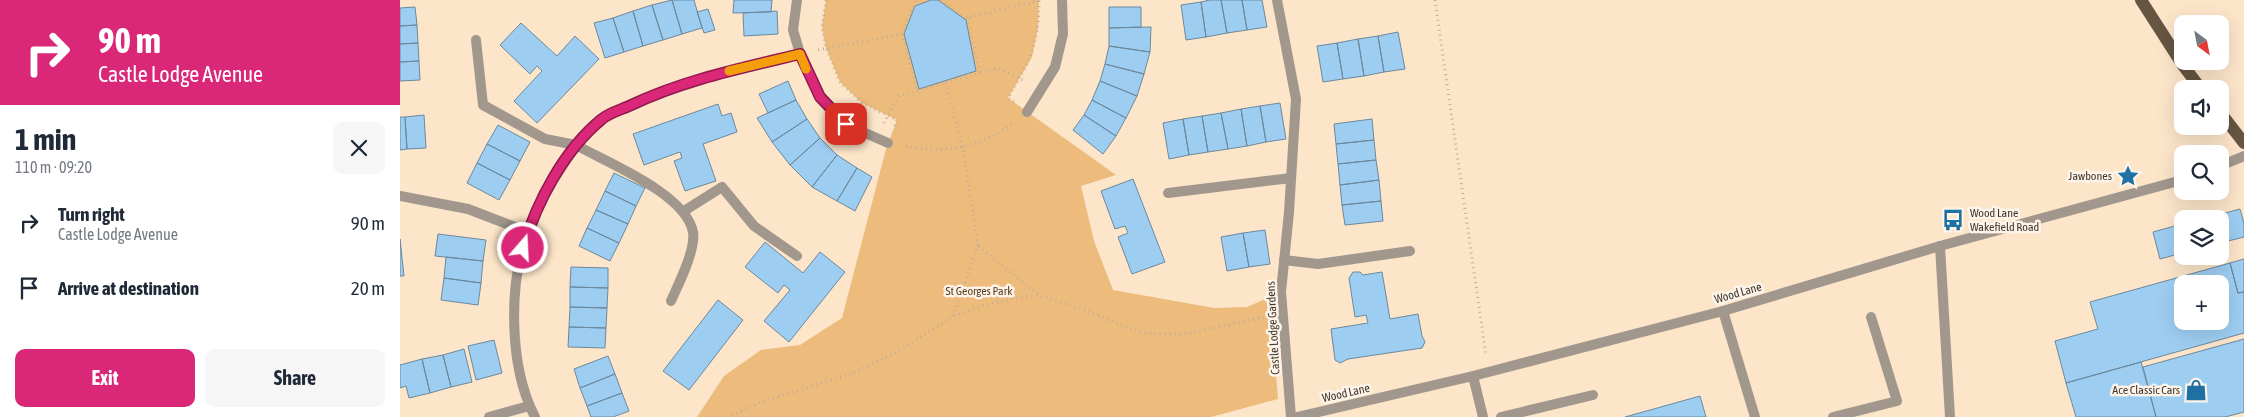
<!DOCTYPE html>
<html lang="en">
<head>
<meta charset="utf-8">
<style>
  :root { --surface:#fff; --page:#f6f6f7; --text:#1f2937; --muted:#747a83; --accent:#db2777 }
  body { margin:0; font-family:"Asap Condensed",sans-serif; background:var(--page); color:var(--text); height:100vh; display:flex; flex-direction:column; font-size:19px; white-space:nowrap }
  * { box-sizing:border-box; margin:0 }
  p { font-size:16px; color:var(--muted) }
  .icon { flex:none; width:28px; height:28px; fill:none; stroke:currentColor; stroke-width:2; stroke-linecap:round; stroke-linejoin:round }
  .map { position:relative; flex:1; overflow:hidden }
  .details { display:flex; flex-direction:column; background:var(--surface); width:400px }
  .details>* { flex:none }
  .hud { background:#db2777; color:#fff; overflow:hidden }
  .needle { width:32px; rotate:148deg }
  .fabs { position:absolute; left:1774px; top:15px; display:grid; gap:10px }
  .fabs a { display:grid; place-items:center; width:55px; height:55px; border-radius:10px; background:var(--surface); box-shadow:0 5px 20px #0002; font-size:25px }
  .pin { position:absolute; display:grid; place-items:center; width:42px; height:42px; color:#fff; margin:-21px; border-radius:10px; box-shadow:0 2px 8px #0006 }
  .me { position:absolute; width:55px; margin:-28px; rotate:19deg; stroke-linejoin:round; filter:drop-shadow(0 0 4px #0008) }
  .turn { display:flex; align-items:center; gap:18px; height:105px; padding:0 15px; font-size:22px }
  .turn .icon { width:65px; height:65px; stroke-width:2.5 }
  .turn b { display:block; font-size:35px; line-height:42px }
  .round { display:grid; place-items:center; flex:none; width:52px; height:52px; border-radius:10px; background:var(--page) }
  .summary { display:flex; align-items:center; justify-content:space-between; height:85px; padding:0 15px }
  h1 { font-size:30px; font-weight:700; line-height:38px }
  .action { display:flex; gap:10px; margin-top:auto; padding:10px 15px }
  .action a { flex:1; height:58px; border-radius:10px; background:var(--accent); color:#fff; font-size:20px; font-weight:700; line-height:58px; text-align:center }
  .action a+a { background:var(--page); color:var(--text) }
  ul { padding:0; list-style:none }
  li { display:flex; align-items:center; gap:15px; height:65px; padding:0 15px }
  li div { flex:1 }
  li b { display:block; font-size:19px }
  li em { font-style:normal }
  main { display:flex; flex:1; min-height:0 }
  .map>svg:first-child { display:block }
  .green { fill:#edbb7c }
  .building { fill:#9dcef2; stroke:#6c889c; fill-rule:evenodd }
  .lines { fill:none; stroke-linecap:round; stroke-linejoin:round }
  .path { stroke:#c2af98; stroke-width:3; stroke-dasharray:1 4; stroke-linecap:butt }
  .service { stroke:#a1978c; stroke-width:10 }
  .minor { stroke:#a1978c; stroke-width:10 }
  .tertiary { stroke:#a1978c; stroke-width:10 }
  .primary { stroke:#655541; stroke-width:12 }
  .route-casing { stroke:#8e194d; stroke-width:12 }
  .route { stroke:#db2777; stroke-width:9 }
  .slow { stroke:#f59e0b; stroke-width:9 }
  .labels { text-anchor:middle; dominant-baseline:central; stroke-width:5; stroke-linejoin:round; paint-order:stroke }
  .poi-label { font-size:12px; fill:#41382d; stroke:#fef4e9; text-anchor:end }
  .park-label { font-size:12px; fill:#59401e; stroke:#fef4e9 }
  .street-label { font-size:12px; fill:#41382d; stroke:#fef4e9 }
</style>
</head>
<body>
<main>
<section class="details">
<div class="hud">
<div class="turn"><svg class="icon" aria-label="right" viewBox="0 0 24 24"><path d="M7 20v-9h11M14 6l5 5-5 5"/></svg><div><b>90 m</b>Castle Lodge Avenue</div></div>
</div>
<div class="summary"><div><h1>1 min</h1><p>110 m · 09:20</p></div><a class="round"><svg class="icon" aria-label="close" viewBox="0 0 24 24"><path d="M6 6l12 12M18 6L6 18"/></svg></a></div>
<ul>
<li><svg class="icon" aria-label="right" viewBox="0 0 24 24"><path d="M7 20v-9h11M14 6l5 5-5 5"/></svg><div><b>Turn right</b><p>Castle Lodge Avenue</p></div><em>90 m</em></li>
<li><svg class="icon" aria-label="arrive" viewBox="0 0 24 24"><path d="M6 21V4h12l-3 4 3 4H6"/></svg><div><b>Arrive at destination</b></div><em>20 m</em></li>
</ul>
<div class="action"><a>Exit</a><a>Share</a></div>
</section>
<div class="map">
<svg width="1844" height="417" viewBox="0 0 1844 417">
  <rect width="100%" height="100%" fill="#fce5c9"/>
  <path class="green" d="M 426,0 L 639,0 L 638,28 L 632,57 L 608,98 L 716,175 L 681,186 L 694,241 L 713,290 L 814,308 L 847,307 L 870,297 L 878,399 L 811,417 L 297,417 L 324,376 L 361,350 L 400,345 L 442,318 L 486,149 L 497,120 L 462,103 L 440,82 L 426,48 L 422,27 Z"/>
  <path class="building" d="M 272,0 L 294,0 L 302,28 L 282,34 Z
    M 272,0 L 282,34 L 263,40 L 252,5 Z
    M 334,0 L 372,0 L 371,12 L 333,13 Z
    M 531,0 L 538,0 L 566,20 L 576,71 L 519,89 L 504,34 L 515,6 Z
    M 810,0 L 821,0 L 827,33 L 806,37 L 801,2 Z
    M 821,0 L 842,0 L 847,30 L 827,33 Z
    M 842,0 L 862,0 L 867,27 L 847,30 Z
    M 801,2 L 806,37 L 786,40 L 781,5 Z
    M 252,5 L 263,40 L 243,46 L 233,11 Z
    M 15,7 L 17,25 L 0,26 L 0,8 Z
    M 709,7 L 741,7 L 741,27 L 709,28 Z
    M 308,9 L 315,30 L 304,33 L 297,12 Z
    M 233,11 L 243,46 L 224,52 L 213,18 Z
    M 377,11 L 378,34 L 344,36 L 343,13 Z
    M 213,18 L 224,52 L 205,58 L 194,23 Z
    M 121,23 L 157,56 L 175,36 L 199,59 L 137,123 L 114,101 L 142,71 L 137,66 L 130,74 L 100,45 Z
    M 17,25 L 18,43 L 0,44 L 0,26 Z
    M 751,27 L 750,52 L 709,46 L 709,28 Z
    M 998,32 L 1005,69 L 984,72 L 978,36 Z
    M 978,36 L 984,72 L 964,76 L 958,39 Z
    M 958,39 L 964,76 L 943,79 L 937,43 Z
    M 18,43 L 19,61 L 0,62 L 0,44 Z
    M 937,43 L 943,79 L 923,82 L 917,46 Z
    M 709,46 L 750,52 L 744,74 L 705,64 Z
    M 19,61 L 20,80 L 0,81 L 0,62 Z
    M 705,64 L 744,74 L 737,96 L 700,81 Z
    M 388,81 L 396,100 L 368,113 L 359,94 Z
    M 700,81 L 737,96 L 726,118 L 692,100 Z
    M 396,100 L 407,119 L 372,142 L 357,118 Z
    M 692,100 L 726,118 L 716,136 L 684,115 Z
    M 880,103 L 886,139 L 866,142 L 860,106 Z
    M 318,104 L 322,116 L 331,113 L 337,132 L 303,144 L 316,181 L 285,191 L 274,161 L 282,158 L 280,152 L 244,165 L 233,134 Z
    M 860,106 L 866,142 L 847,146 L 841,109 Z
    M 841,109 L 847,146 L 828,149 L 821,113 Z
    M 821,113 L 828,149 L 808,152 L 802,116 Z
    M 24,115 L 26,148 L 7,149 L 5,117 Z
    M 684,115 L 716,136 L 703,154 L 673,130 Z
    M 802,116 L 808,152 L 789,155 L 783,119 Z
    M 0,117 L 5,117 L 7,149 L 0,150 Z
    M 407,119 L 420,138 L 390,165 L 372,142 Z
    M 783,119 L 789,155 L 769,159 L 763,123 Z
    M 972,119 L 974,140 L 936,144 L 934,124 Z
    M 98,125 L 130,142 L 120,161 L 87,144 Z
    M 420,138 L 437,155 L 412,187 L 390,165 Z
    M 974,140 L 976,160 L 938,164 L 936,144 Z
    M 87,144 L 120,161 L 110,180 L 77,163 Z
    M 437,155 L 457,168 L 437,201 L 412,187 Z
    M 976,160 L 979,180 L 940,185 L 938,164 Z
    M 77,163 L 110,180 L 99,200 L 67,183 Z
    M 457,168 L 472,177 L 455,211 L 437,201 Z
    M 214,173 L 245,188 L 236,206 L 205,191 Z
    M 733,179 L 765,262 L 732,274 L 718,237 L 728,233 L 725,226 L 715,229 L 701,191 Z
    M 979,180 L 981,201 L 942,205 L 940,185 Z
    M 205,191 L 236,206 L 228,224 L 196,210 Z
    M 981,201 L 983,221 L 945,225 L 942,205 Z
    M 1840,209 L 1844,223 L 1844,237 L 1820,243 L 1820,219 L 1803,219 Z
    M 196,210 L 228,224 L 219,243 L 187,228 Z
    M 1782,224 L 1782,253 L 1760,259 L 1753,232 Z
    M 187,228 L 219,243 L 210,261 L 179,246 Z
    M 865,230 L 870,264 L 849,267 L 843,233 Z
    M 843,233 L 849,267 L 827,271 L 821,237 Z
    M 38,234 L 86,240 L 83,261 L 35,256 Z
    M 0,239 L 4,276 L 0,276 Z
    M 365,242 L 403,273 L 420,252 L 445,272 L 389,342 L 364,321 L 390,290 L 384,285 L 378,293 L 345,267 Z
    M 46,257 L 83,261 L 81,283 L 44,278 Z
    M 1844,259 L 1844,292 L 1838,293 L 1830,263 Z
    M 1830,263 L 1838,293 L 1844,292 L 1844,333 L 1666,383 L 1655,341 L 1698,329 L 1690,302 ZM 1782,284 L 1820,284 L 1820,321 L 1782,321 Z
    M 171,267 L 208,268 L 208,288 L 170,287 Z
    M 953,272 L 960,272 L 963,275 L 982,272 L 990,319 L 1018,314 L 1022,336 L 1025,342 L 1022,348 L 948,359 L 940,363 L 935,360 L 931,329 L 968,323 L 966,315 L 955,317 L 949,278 Z
    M 44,278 L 81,283 L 78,305 L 41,300 Z
    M 170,287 L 208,288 L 207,308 L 170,307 Z
    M 318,300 L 343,320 L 289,390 L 263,371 Z
    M 170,307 L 207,308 L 206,328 L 169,327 Z
    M 169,327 L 206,328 L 205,348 L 168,347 Z
    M 1844,339 L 1844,412 L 1825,417 L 1756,417 L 1743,367 Z
    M 94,340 L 102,373 L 76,380 L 68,346 Z
    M 64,349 L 72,382 L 51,387 L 43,355 Z
    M 43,355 L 51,387 L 30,393 L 22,359 Z
    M 208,356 L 215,374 L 180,388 L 174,369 Z
    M 22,359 L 30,393 L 9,398 L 6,386 L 0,388 L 0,365 Z
    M 1741,362 L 1756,417 L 1676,417 L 1666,383 Z
    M 215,374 L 222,393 L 187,406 L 180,388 Z
    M 222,393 L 229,411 L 213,417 L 191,417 L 187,406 Z
    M 1300,396 L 1306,417 L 1225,417 Z"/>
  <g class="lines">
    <path class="path" d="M 426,0 L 422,27 L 426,48 L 440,82 L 462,103 L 497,120 L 494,128
      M 541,0 L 567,18 L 640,0
      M 1035,0 L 1086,356
      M 567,18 L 580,73
      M 502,34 L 517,92
      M 418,50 L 502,34 L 516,0
      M 546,83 L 563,148 L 578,246
      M 614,102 L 608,98 C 630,60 639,45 639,0
      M 484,123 L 499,96 L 598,68 L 625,81
      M 506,146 C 545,154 581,148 613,123
      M 553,316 L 578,246 L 639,295
      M 327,417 L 362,402 L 453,373 L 495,353 L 552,317 L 584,305 L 612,299 L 639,295 L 683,309 L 720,325 L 746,333 L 784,334 L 866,317"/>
    <path class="service" d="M 76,40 L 83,105 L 145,139 L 176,145
      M 1540,246 L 1550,417
      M 884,260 L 918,264 L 1010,251
      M 1323,311 L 1355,417
      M 1073,376 L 1083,417
      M 1101,417 L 1193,395
      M 1433,417 L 1497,401 L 1471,317"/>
    <path class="minor" d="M 397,0 L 393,30 L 402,60 L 421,97 L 447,125 L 488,143
      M 877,0 L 896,99 L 889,212 L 881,292 L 891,417
      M 627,112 L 655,67 L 663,34 L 662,0
      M 176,145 C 208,163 286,194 293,232 C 296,250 278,285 271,301
      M 768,193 L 891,178
      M 0,196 L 68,209 L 128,232
      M 284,211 L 322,187 L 354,226 L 397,256
      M 89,417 L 129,406
      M 135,417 C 109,367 108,284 128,232 C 137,208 149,186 163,165 C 174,148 186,131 202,119 C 210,113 221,110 230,106 C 284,80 342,68 400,54"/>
    <path class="tertiary" d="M 1820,166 L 1844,156
      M 897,417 L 1073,376 L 1323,311 L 1540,246 L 1782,180"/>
    <path class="primary" d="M 1741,0 L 1782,64 L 1801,89
      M 1820,112 L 1844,143"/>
  </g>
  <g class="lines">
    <g class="route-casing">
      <path id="route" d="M 123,248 C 137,201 164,150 202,119 C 209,113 220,110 229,106 C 283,80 342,68 400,54 L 420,97 L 446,124"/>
    </g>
    <use href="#route" class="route"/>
    <path class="slow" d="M 329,71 L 400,54 L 406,69"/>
  </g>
  <defs>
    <g id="sight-bare" transform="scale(1.725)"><path d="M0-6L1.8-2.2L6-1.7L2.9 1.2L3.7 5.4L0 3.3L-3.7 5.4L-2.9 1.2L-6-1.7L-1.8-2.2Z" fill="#1e71a2" stroke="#fef4e9" stroke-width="2.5" paint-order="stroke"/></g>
    <g id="bus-bare" transform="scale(1.725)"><path d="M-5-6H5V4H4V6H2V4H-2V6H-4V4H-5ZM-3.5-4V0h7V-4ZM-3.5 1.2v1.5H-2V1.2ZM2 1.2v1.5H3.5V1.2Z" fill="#1e71a2" stroke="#fef4e9" stroke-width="2.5" paint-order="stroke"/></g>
    <g id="shop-bare" transform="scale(1.725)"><path d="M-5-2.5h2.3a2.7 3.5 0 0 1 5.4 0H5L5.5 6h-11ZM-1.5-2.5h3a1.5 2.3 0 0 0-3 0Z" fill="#1e71a2" stroke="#fef4e9" stroke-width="2.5" paint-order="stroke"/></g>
  </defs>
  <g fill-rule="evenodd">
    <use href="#sight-bare" x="1728" y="176"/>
    <use href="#bus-bare" x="1553" y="220"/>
    <use href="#shop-bare" x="1796" y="390"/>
  </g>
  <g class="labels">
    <g class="poi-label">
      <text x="1712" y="176">Jawbones</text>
      <text x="1570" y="213" text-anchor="start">Wood Lane<tspan x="1570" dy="14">Wakefield Road</tspan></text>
      <text x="1780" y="390">Ace Classic Cars</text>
    </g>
    <g class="park-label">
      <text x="579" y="291">St Georges Park</text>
    </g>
    <g class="street-label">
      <text transform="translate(1338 293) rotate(-16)">Wood Lane</text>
      <text transform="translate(873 328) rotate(-93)">Castle Lodge Gardens</text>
      <text transform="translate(946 393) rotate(-13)">Wood Lane</text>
    </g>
  </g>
</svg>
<div class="fabs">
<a><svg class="needle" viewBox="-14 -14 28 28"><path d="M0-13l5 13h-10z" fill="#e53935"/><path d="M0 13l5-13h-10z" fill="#747a83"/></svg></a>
<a><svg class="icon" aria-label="sound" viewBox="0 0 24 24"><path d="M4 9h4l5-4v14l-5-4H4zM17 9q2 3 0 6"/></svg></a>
<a><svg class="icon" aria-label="search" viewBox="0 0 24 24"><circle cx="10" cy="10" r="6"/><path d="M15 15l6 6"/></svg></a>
<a><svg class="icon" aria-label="layers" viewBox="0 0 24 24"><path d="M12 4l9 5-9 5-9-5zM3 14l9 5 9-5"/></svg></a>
<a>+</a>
</div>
<div class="pin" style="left:446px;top:124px;background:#d93025"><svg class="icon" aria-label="arrive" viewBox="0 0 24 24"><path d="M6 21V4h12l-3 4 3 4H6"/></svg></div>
<svg class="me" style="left:123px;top:248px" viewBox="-20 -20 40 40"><circle r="17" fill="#db2777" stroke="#fff" stroke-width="3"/><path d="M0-11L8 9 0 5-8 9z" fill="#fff"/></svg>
</div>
</main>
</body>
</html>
